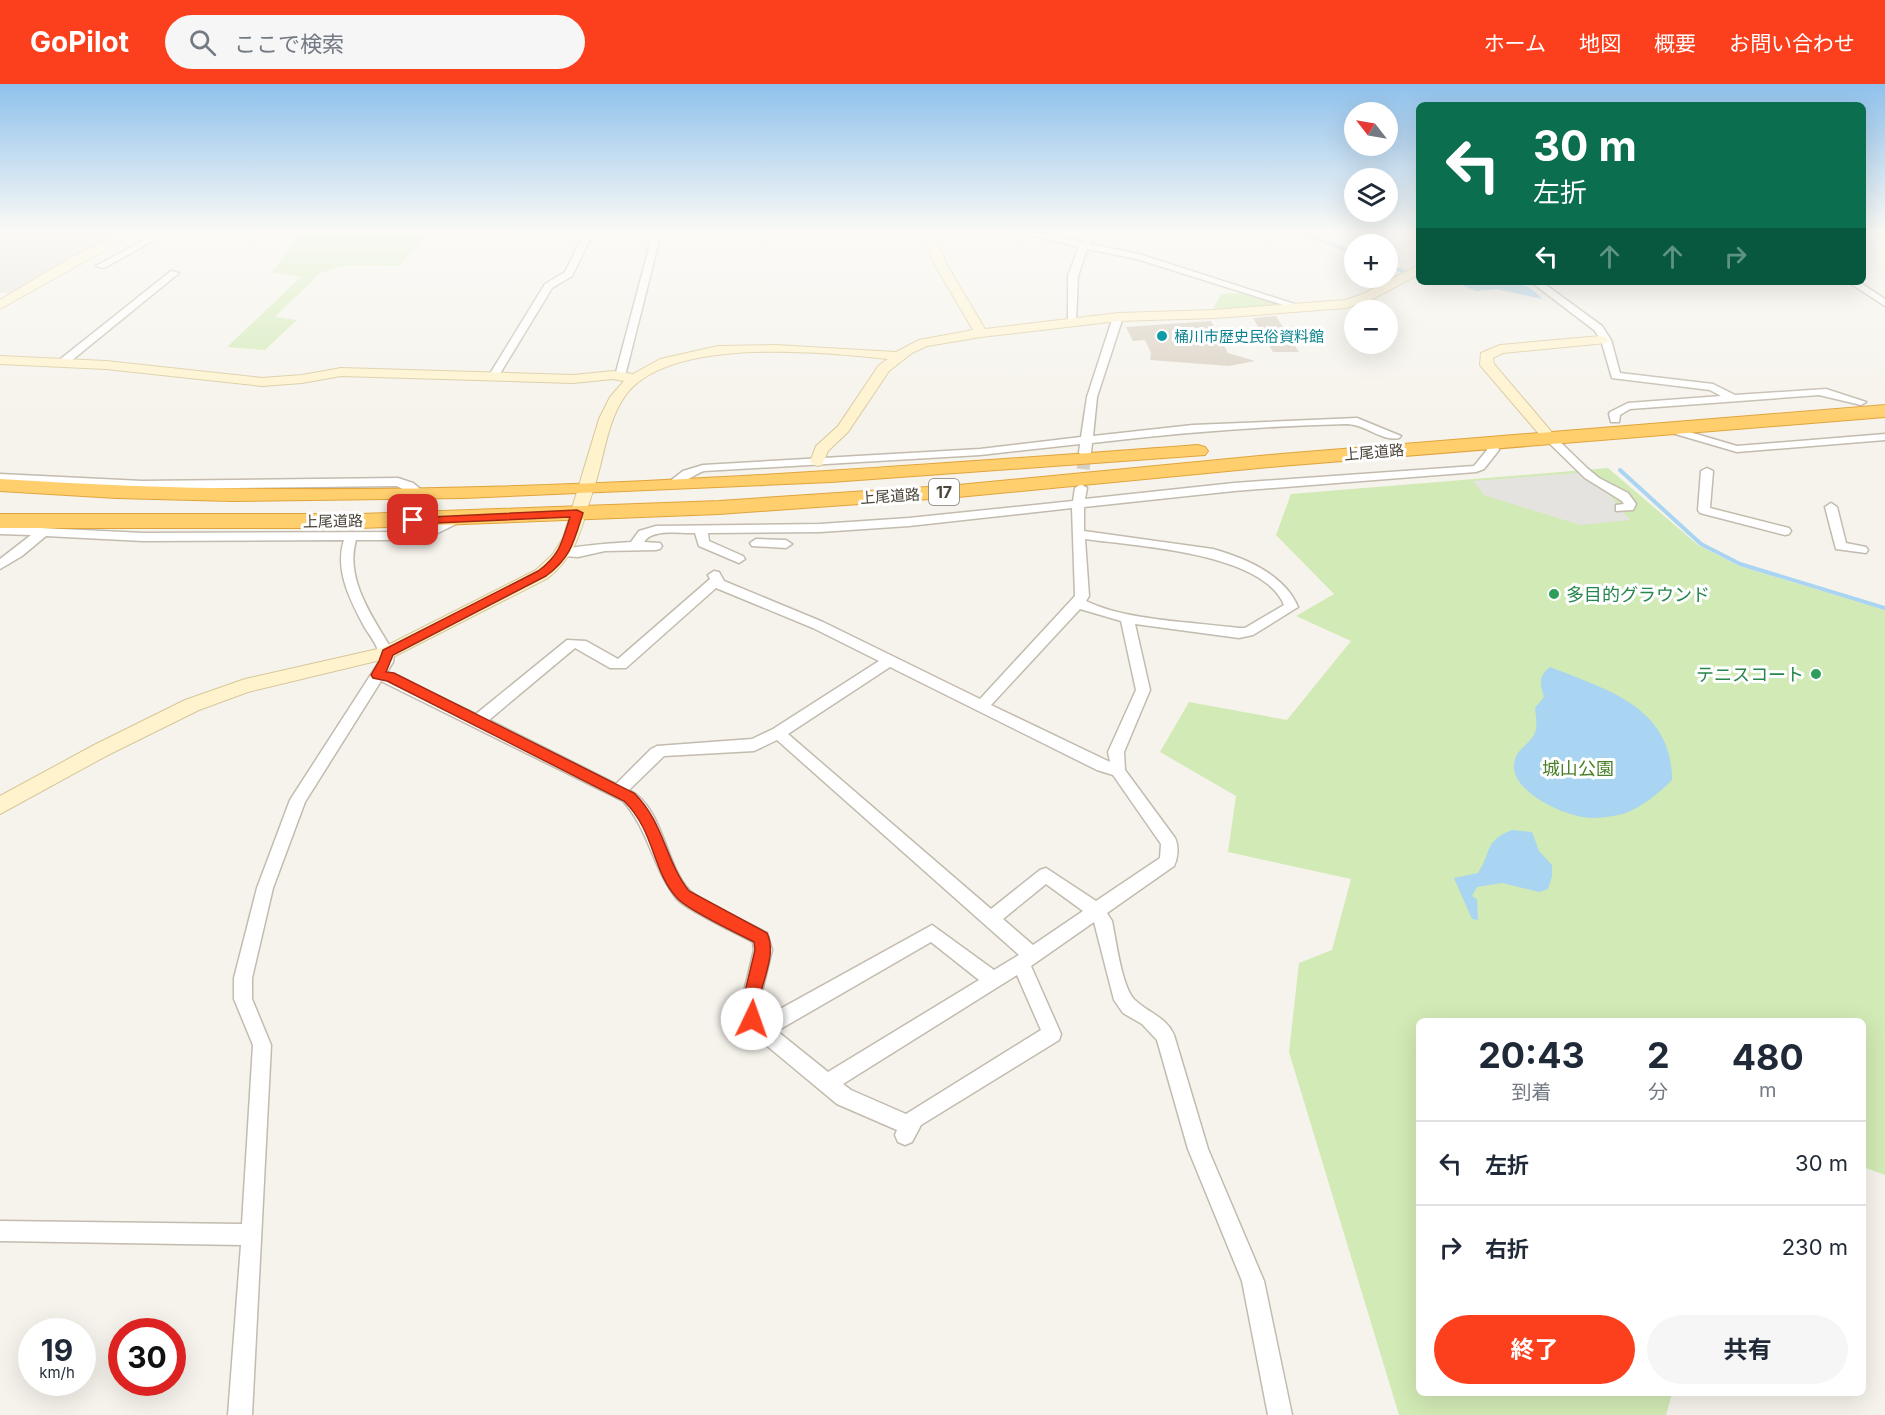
<!DOCTYPE html>
<html lang="ja">
<head>
<meta charset="utf-8">
<style>
  :root { --surface:#fff; --page:#f6f6f7; --text:#1f2937; --muted:#747a83; --line:#e0e1e3; --accent:#fc3f1d }
  body { margin:0; font-family:Inter,"Noto Sans JP",sans-serif; background:var(--page); color:var(--text); height:100vh; display:flex; flex-direction:column; font-size:22px; white-space:nowrap }
  * { box-sizing:border-box; margin:0 }
  p { font-size:20px; color:var(--muted) }
  .icon { flex:none; width:33px; height:33px; fill:none; stroke:currentColor; stroke-width:2; stroke-linecap:round; stroke-linejoin:round }
  .map { position:relative; flex:1; overflow:hidden }
  .panel { position:absolute; left:1416px; top:934px; width:450px; height:378px; display:flex; flex-direction:column; background:var(--surface); border-radius:9px; box-shadow:0 6px 24px #0002 }
  .panel>* { flex:none }
  .banner { position:absolute; left:1416px; top:18px; width:450px; height:183px; border-radius:9px; box-shadow:0 6px 24px #0002; background:#0b6e4f; color:#fff; overflow:hidden }
  .needle { width:39px; rotate:301deg }
  .fabs { position:absolute; left:1344px; top:18px; display:grid; gap:12px }
  .fabs a { display:grid; place-items:center; width:54px; height:54px; border-radius:50%; background:var(--surface); box-shadow:0 6px 24px #0002; font-size:30px }
  .speed { position:absolute; left:18px; top:1234px; display:flex; gap:12px; font-size:30px; font-weight:700; text-align:center }
  .speed>* { display:grid; place-content:center; width:78px; height:78px; border-radius:50%; background:var(--surface); box-shadow:0 6px 24px #0002; line-height:1 }
  .speed small { font-size:15px; font-weight:400 }
  .speed .limit { border:9px solid #d22; background:#fff; color:#111 }
  .pin { position:absolute; display:grid; place-items:center; width:51px; height:51px; color:#fff; margin:-26px; border-radius:12px; box-shadow:0 3px 9px #0006 }
  .me { position:absolute; width:66px; margin:-33px; rotate:3deg; stroke-linejoin:round; filter:drop-shadow(0 0 4px #0008) }
  .turn { display:flex; align-items:center; gap:21px; height:126px; padding:0 18px; font-size:27px }
  .turn .icon { width:78px; height:78px; stroke-width:2.5 }
  .turn b { display:block; font-size:42px; line-height:51px }
  .lanes { display:flex; align-items:center; height:57px; padding:0 18px; background:#0003; justify-content:center; gap:30px; direction:ltr }
  .lanes .off { opacity:.35 }
  .eta { display:flex; justify-content:space-evenly; align-items:center; height:102px; text-align:center }
  .eta b { font-size:36px; font-weight:700; line-height:42px }
  .button { display:flex; gap:12px; margin-top:auto; padding:12px 18px }
  .button a { flex:1; height:69px; border-radius:36px; background:var(--accent); color:#fff; font-size:24px; font-weight:700; line-height:69px; text-align:center }
  .button a+a { background:var(--page); color:var(--text) }
  ul { padding:0; list-style:none }
  li { display:flex; align-items:center; gap:18px; height:84px; padding:0 18px; border-top:2px solid var(--line) }
  li div { flex:1 }
  li b { display:block; font-size:22px }
  li em { font-style:normal }
  header { display:flex; align-items:center; gap:36px; box-sizing:border-box; height:84px; padding:0 30px; background:var(--accent); color:#fff }
  header strong { font-size:28px }
  nav { display:flex; gap:33px; margin-inline-start:auto; font-size:21px }
  .search { width:420px; height:54px; background:var(--page); display:flex; align-items:center; gap:15px; box-sizing:border-box; padding:0 21px; border-radius:33px; color:var(--muted); font-size:22px }
  .map>svg:first-child { display:block }
  .industrial { fill:#e6e2dd }
  .green { fill:#d2eab5 }
  .parking { fill:#e5e3e0 }
  .water { fill:#a9d4f2 }
  .lines { fill:none; stroke-linecap:round; stroke-linejoin:round }
  .stream-far1 { stroke:#a9d4f2; stroke-width:3 }
  .stream { stroke:#a9d4f2; stroke-width:4 }
  .building { fill:#d8cfc1 }
  .street-tunnel { stroke:#d4d0c8; stroke-width:13; stroke-dasharray:13 6; stroke-linecap:butt }
  .street-casing { stroke:#c2bbae; stroke-width:3 }
  .secondary-casing { stroke:#d6c79b; stroke-width:2 }
  .primary-casing { stroke:#e6c16a; stroke-width:4 }
  .highway-casing { stroke:#e0a43c; stroke-width:2 }
  .street { fill:#fff; fill-rule:evenodd }
  .secondary { fill:#fff3cd; fill-rule:evenodd }
  .primary { fill:#ffe39c; fill-rule:evenodd }
  .highway { fill:#ffcf6e; fill-rule:evenodd }
  .route { fill:#fc3f1d; stroke:#a42913; stroke-width:1.5 }
  .culture-dot { fill:#0f9aa8; stroke:#fff; stroke-width:2 }
  .leisure-dot { fill:#2e9e5b; stroke:#fff; stroke-width:2 }
  .labels { text-anchor:middle; dominant-baseline:central; stroke-width:6; stroke-linejoin:round; paint-order:stroke }
  .far-culture-label { font-size:15px; fill:#0d838f; stroke:#fff; text-anchor:start }
  .far-street-label { font-size:15px; fill:#4b4439; stroke:#fff }
  .shield { fill:#fff; stroke:#817c74; stroke-width:1.5 }
  .shield-label { font-size:16px; font-weight:bold; fill:#4b4439 }
  .leisure-label { font-size:18px; fill:#27864d; stroke:#fff; text-anchor:start }
  .park-label { font-size:18px; fill:#4a7f2a; stroke:#fff }
</style>
</head>
<body>
<header>
<strong>GoPilot</strong>
<div class="search"><svg class="icon" aria-label="search" viewBox="0 0 24 24"><circle cx="10" cy="10" r="6"/><path d="M15 15l6 6"/></svg>ここで検索</div>
<nav><a>ホーム</a><a>地図</a><a>概要</a><a>お問い合わせ</a></nav>
</header>
<div class="map">
<svg width="1885" height="1331" viewBox="0 0 1885 1331">
  <rect width="100%" height="100%" fill="#f6f3ec"/>
  <path class="industrial" d="M 0,149 L 124,149 L 11,210 L 0,208 Z"/>
  <path class="green" d="M 301,149 L 430,149 L 399,182 L 347,181 L 320,189 L 275,233 L 297,236 L 265,266 L 227,263 L 301,193 L 272,188 Z
    M 1239,209 L 1281,220 L 1281,222 L 1212,227 L 1221,210 Z
    M 1608,384 L 1698,461 L 1739,482 L 1885,526 L 1885,1091 L 1863,1083 L 1863,938 L 1419,938 L 1419,1310 L 1672,1310 L 1666,1331 L 1399,1331 L 1289,968 L 1299,879 L 1332,866 L 1351,795 L 1228,768 L 1236,712 L 1160,668 L 1189,618 L 1287,636 L 1351,557 L 1296,532 L 1334,510 L 1276,451 L 1291,410 Z"/>
  <path class="parking" d="M 1577,389 L 1608,409 L 1630,436 L 1580,441 L 1484,411 L 1473,397 Z"/>
  <path class="water" d="M 1455,198 C 1484,198 1523,190 1542,215 L 1496,205 L 1476,207 Z
    M 1550,583 C 1608,606 1672,623 1672,696 C 1659,709 1641,724 1623,730 C 1614,732 1601,734 1591,734 C 1568,734 1512,709 1514,681 C 1515,667 1524,664 1531,655 C 1539,647 1536,634 1535,624 L 1544,613 C 1540,600 1538,592 1550,583 Z
    M 1512,746 L 1532,748 L 1539,767 L 1552,781 L 1552,792 L 1548,805 L 1539,808 L 1502,799 L 1477,803 L 1472,812 L 1477,815 L 1478,836 L 1472,835 L 1454,794 L 1478,789 C 1493,766 1483,758 1512,746 Z"/>
  <g class="lines">
    <path class="stream-far1" d="M 1301,149 L 1354,169
      M 1388,182 L 1406,188"/>
    <path class="stream" d="M 1620,386 L 1701,460 L 1740,480 L 1885,524"/>
  </g>
  <path class="building" d="M 1276,232 L 1286,248 L 1299,268 L 1273,268 L 1253,234 Z
    M 1211,237 L 1228,269 L 1255,277 L 1229,282 L 1150,276 L 1151,269 L 1145,256 L 1133,257 L 1126,243 Z"/>
  <g class="lines">
    <path class="street-tunnel" d="M 1081,404 L 1085,369"/>
    <g class="street-casing">
      <path id="street" d="M 156,149 L 167,149 L 104,184 L 96,182 Z
        M 588,149 L 597,149 L 589,157 L 572,192 L 552,204 L 498,293 L 489,295 L 488,293 L 545,200 L 565,188 L 581,156 Z
        M 653,149 L 661,149 L 625,292 L 620,295 L 615,292 Z
        M 1021,149 L 1038,149 L 1082,158 L 1087,149 L 1095,149 L 1090,160 L 1142,171 L 1307,224 L 1299,226 L 1137,175 L 1087,165 L 1078,192 L 1076,238 L 1068,240 L 1068,192 L 1079,163 Z
        M 171,187 L 179,189 L 66,281 L 58,281 L 58,277 Z
        M 1531,198 L 1542,198 L 1602,242 L 1611,256 L 1620,289 L 1713,300 L 1735,311 L 1826,305 L 1866,318 L 1861,321 L 1819,311 L 1630,325 L 1620,331 L 1619,338 L 1611,338 L 1609,330 L 1610,328 L 1628,319 L 1721,312 L 1710,306 L 1612,294 L 1601,256 L 1594,246 Z
        M 1848,198 L 1859,198 L 1885,215 L 1885,222 Z
        M 1118,230 L 1123,233 L 1097,313 L 1093,352 L 1193,341 L 1357,334 L 1401,352 L 1399,354 C 1382,358 1365,340 1347,340 C 1261,342 1177,349 1092,359 L 1091,369 L 1085,372 L 1079,369 L 1080,360 L 980,371 L 704,387 C 692,391 677,405 667,404 L 665,401 L 683,387 L 703,381 L 980,365 L 1081,353 L 1087,313 L 1113,233 Z
        M 1669,342 L 1737,362 L 1885,350 L 1885,356 L 1737,368 L 1665,347 L 1665,343 Z
        M 1549,350 L 1553,351 L 1587,384 L 1599,394 L 1628,409 L 1636,420 L 1633,426 L 1616,427 L 1616,421 L 1624,420 L 1622,417 L 1585,394 L 1545,355 L 1545,351 Z
        M 1491,355 L 1497,358 L 1499,366 L 1484,385 L 1476,388 L 1234,407 L 1084,423 L 1084,447 L 1213,465 C 1245,474 1285,491 1298,523 L 1253,551 L 1239,554 L 1135,540 L 1150,606 L 1124,668 L 1125,686 L 1175,754 C 1179,762 1178,774 1174,782 L 1107,829 L 1112,837 C 1116,856 1122,906 1136,917 C 1149,929 1166,933 1174,951 L 1208,1065 L 1264,1197 L 1292,1331 L 1268,1331 L 1242,1197 L 1188,1065 L 1157,956 L 1142,940 L 1123,929 L 1114,916 L 1094,838 L 1031,882 L 1061,950 L 1059,956 L 921,1041 L 912,1058 L 905,1061 L 898,1058 L 895,1051 L 897,1046 L 837,1020 L 748,946 L 741,920 L 754,866 L 753,858 C 738,850 685,825 677,815 C 653,785 649,746 623,717 L 381,597 L 305,718 L 273,804 L 252,894 L 252,915 L 271,961 L 252,1331 L 228,1331 L 241,1161 L 0,1157 L 0,1137 L 242,1140 L 253,961 L 234,915 L 234,894 L 257,804 L 290,716 L 379,578 C 381,565 372,555 365,544 C 351,518 334,486 344,456 L 143,457 L 46,452 L 22,472 L 0,485 L 0,475 L 31,451 L 0,450 L 0,442 L 143,449 L 408,448 L 427,445 L 452,432 L 460,432 L 460,438 L 434,451 L 408,456 L 356,456 C 344,496 375,537 394,569 L 393,578 L 387,588 L 476,630 L 567,556 L 586,557 L 618,575 L 710,495 L 708,491 L 714,487 L 719,488 L 724,497 L 823,538 L 980,615 L 1075,512 L 1072,424 L 909,442 L 820,448 L 708,449 L 709,457 L 743,472 L 745,475 L 739,479 L 699,462 L 695,449 C 680,450 653,444 644,458 L 660,459 L 662,462 L 660,465 L 656,466 L 605,467 L 578,473 L 564,472 L 558,468 C 563,462 619,459 631,458 L 639,447 L 656,442 L 820,440 L 909,434 L 1073,417 L 1075,404 L 1081,400 L 1087,404 L 1085,415 L 1234,399 L 1474,382 L 1487,366 L 1485,358 ZM 1085,455 C 1134,462 1263,468 1284,521 L 1245,544 L 1239,544 C 1193,538 1127,537 1086,517 L 1089,512 ZM 716,504 L 813,544 L 879,577 L 773,645 L 752,655 L 657,662 L 651,665 L 616,700 L 489,636 L 575,564 L 610,584 L 626,584 ZM 1080,525 L 1121,537 L 1136,606 L 1108,668 L 1110,678 L 991,621 ZM 890,583 L 1097,686 L 1113,691 L 1161,760 L 1160,774 L 1096,817 L 1046,784 L 1040,786 L 991,825 L 788,650 ZM 777,656 L 1019,871 L 994,886 L 932,841 L 762,935 L 759,920 L 772,866 L 767,849 C 751,840 699,817 689,806 C 665,780 663,723 629,706 L 664,672 L 754,667 ZM 1046,800 L 1083,827 L 1033,861 L 1003,835 ZM 931,858 L 979,896 L 828,988 L 777,947 ZM 1017,891 L 1041,946 L 906,1030 L 851,1006 L 843,1000 Z
        M 1707,384 L 1713,387 L 1710,424 L 1789,444 L 1791,447 L 1789,450 L 1785,451 L 1700,429 L 1698,426 L 1701,387 Z
        M 0,390 L 142,397 L 398,394 L 413,399 L 425,409 L 423,412 L 415,412 L 397,402 L 142,405 L 0,398 Z
        M 1831,419 L 1837,423 L 1846,459 L 1866,463 L 1868,466 L 1866,469 L 1836,465 L 1825,423 Z
        M 756,455 L 786,456 L 792,460 L 786,464 L 752,462 L 750,459 Z"/>
    </g>
    <g class="secondary-casing">
      <path id="secondary" d="M 121,149 L 136,149 L 0,225 L 0,216 L 70,174 Z
        M 921,149 L 933,149 L 947,181 L 985,245 L 1118,229 L 1215,226 L 1345,216 L 1363,210 L 1419,181 L 1419,190 L 1371,216 L 1346,224 L 1215,234 L 1118,237 L 981,253 L 927,262 L 912,269 L 889,287 L 848,348 L 828,367 L 822,381 L 817,382 L 810,378 L 816,362 L 838,342 L 879,281 L 888,275 C 822,268 668,252 625,312 C 606,339 604,376 593,407 C 581,442 579,469 548,494 L 393,573 L 248,608 L 199,626 L 108,671 L 0,730 L 0,712 L 94,661 L 185,616 L 245,595 L 382,564 L 536,486 L 553,470 L 563,454 L 599,335 L 610,313 L 624,297 L 613,295 L 573,299 L 341,292 L 302,299 L 262,302 L 106,285 L 0,280 L 0,272 L 106,277 L 262,294 L 302,291 L 341,284 L 573,291 L 613,287 L 633,290 L 660,275 L 718,262 L 775,261 L 896,268 L 919,256 L 973,246 L 935,181 Z
        M 1601,252 L 1606,253 L 1608,256 L 1606,259 L 1503,269 L 1493,274 L 1494,280 L 1556,353 L 1549,357 L 1544,356 L 1480,281 L 1481,269 L 1500,261 Z"/>
    </g>
    <g class="primary-casing">
      <path id="primary" d="M 1876,149 L 1885,149 L 1885,155 Z"/>
    </g>
    <g class="highway-casing">
      <path id="highway" d="M 1885,321 L 1885,333 L 1281,382 L 958,413 L 719,430 L 360,444 L 0,444 L 0,430 L 360,430 L 719,417 L 958,401 L 1281,370 Z
        M 1198,361 L 1205,363 L 1208,367 L 1205,371 L 831,398 L 464,414 L 232,417 L 116,414 L 0,407 L 0,395 C 399,422 800,390 1198,361 Z"/>
    </g>
    <use href="#street" class="street"/>
    <use href="#secondary" class="secondary"/>
    <use href="#primary" class="primary"/>
    <use href="#highway" class="highway"/>
  </g>
  <linearGradient id="sky" x2="0" y2="1"><stop stop-color="#8fc1ec"/><stop offset="0.44" stop-color="#fbfaf6"/><stop offset="1" stop-color="#fbfaf6" stop-opacity="0"/></linearGradient>
  <rect width="1885" height="335" fill="url(#sky)"/>
  <path class="route" d="M 577,426 L 583,429 C 574,457 571,474 546,492 L 393,571 L 386,588 L 394,589 L 634,709 C 664,738 665,777 689,807 L 767,849 C 777,870 762,896 759,918 C 757,926 761,933 758,941 L 752,943 L 746,941 L 742,920 L 755,866 L 754,858 C 737,849 687,826 677,814 C 652,787 655,747 624,717 L 387,597 L 373,594 L 371,591 L 379,577 L 383,566 L 538,487 C 560,471 562,458 570,433 L 413,440 L 407,436 L 409,434 Z"/>
  <circle class="culture-dot" cx="1162" cy="252" r="6"/>
  <g class="leisure-dot">
    <circle cx="1554" cy="510" r="6"/>
    <circle cx="1816" cy="590" r="6"/>
  </g>
  <g class="labels">
    <g class="far-culture-label">
      <text x="1174" y="252">桶川市歴史民俗資料館</text>
    </g>
    <g class="far-street-label">
      <text transform="translate(1374 368) rotate(-5)">上尾道路</text>
      <text transform="translate(890 412) rotate(-4)">上尾道路</text>
      <text transform="translate(333 437) rotate(-1)">上尾道路</text>
    </g>
    <rect class="shield" x="929" y="395" width="30" height="26" rx="4.5"/>
    <g class="shield-label">
      <text x="944" y="408">17</text>
    </g>
    <g class="leisure-label">
      <text x="1566" y="510">多目的グラウンド</text>
      <text x="1804" y="590" text-anchor="end">テニスコート</text>
    </g>
    <g class="park-label">
      <text x="1578" y="684">城山公園</text>
    </g>
  </g>
</svg>
<div class="fabs">
<a><svg class="needle" viewBox="-14 -14 28 28"><path d="M0-13l5 13h-10z" fill="#e53935"/><path d="M0 13l5-13h-10z" fill="#747a83"/></svg></a>
<a><svg class="icon" aria-label="layers" viewBox="0 0 24 24"><path d="M12 4l9 5-9 5-9-5zM3 14l9 5 9-5"/></svg></a>
<a>+</a>
<a>−</a>
</div>
<div class="speed"><div>19<small>km/h</small></div><div class="limit">30</div></div>
<div class="pin" style="left:413px;top:436px;background:#d93025"><svg class="icon" aria-label="arrive" viewBox="0 0 24 24"><path d="M6 21V4h12l-3 4 3 4H6"/></svg></div>
<svg class="me" style="left:752px;top:935px" viewBox="-20 -20 40 40"><circle r="19" fill="#fff"/><path d="M0-13L10 11 0 6-10 11z" fill="#fc3f1d"/></svg>
<div class="banner">
<div class="turn"><svg class="icon" aria-label="left" viewBox="0 0 24 24"><path d="M17 20v-9H6M10 6l-5 5 5 5"/></svg><div><b>30 m</b>左折</div></div>
<div class="lanes"><svg class="icon" aria-label="left" viewBox="0 0 24 24"><path d="M17 20v-9H6M10 6l-5 5 5 5"/></svg><svg class="icon off" aria-label="ahead" viewBox="0 0 24 24"><path d="M12 20V5M6 11l6-6 6 6"/></svg><svg class="icon off" aria-label="ahead" viewBox="0 0 24 24"><path d="M12 20V5M6 11l6-6 6 6"/></svg><svg class="icon off" aria-label="right" viewBox="0 0 24 24"><path d="M7 20v-9h11M14 6l5 5-5 5"/></svg></div>
</div>
<section class="panel">
<div class="eta">
<div><b>20:43</b><p>到着</p></div>
<div><b>2</b><p>分</p></div>
<div><b>480</b><p>m</p></div>
</div>
<ul>
<li><svg class="icon" aria-label="left" viewBox="0 0 24 24"><path d="M17 20v-9H6M10 6l-5 5 5 5"/></svg><div><b>左折</b></div><em>30 m</em></li>
<li><svg class="icon" aria-label="right" viewBox="0 0 24 24"><path d="M7 20v-9h11M14 6l5 5-5 5"/></svg><div><b>右折</b></div><em>230 m</em></li>
</ul>
<div class="button"><a>終了</a><a>共有</a></div>
</section>
</div>
</body>
</html>
